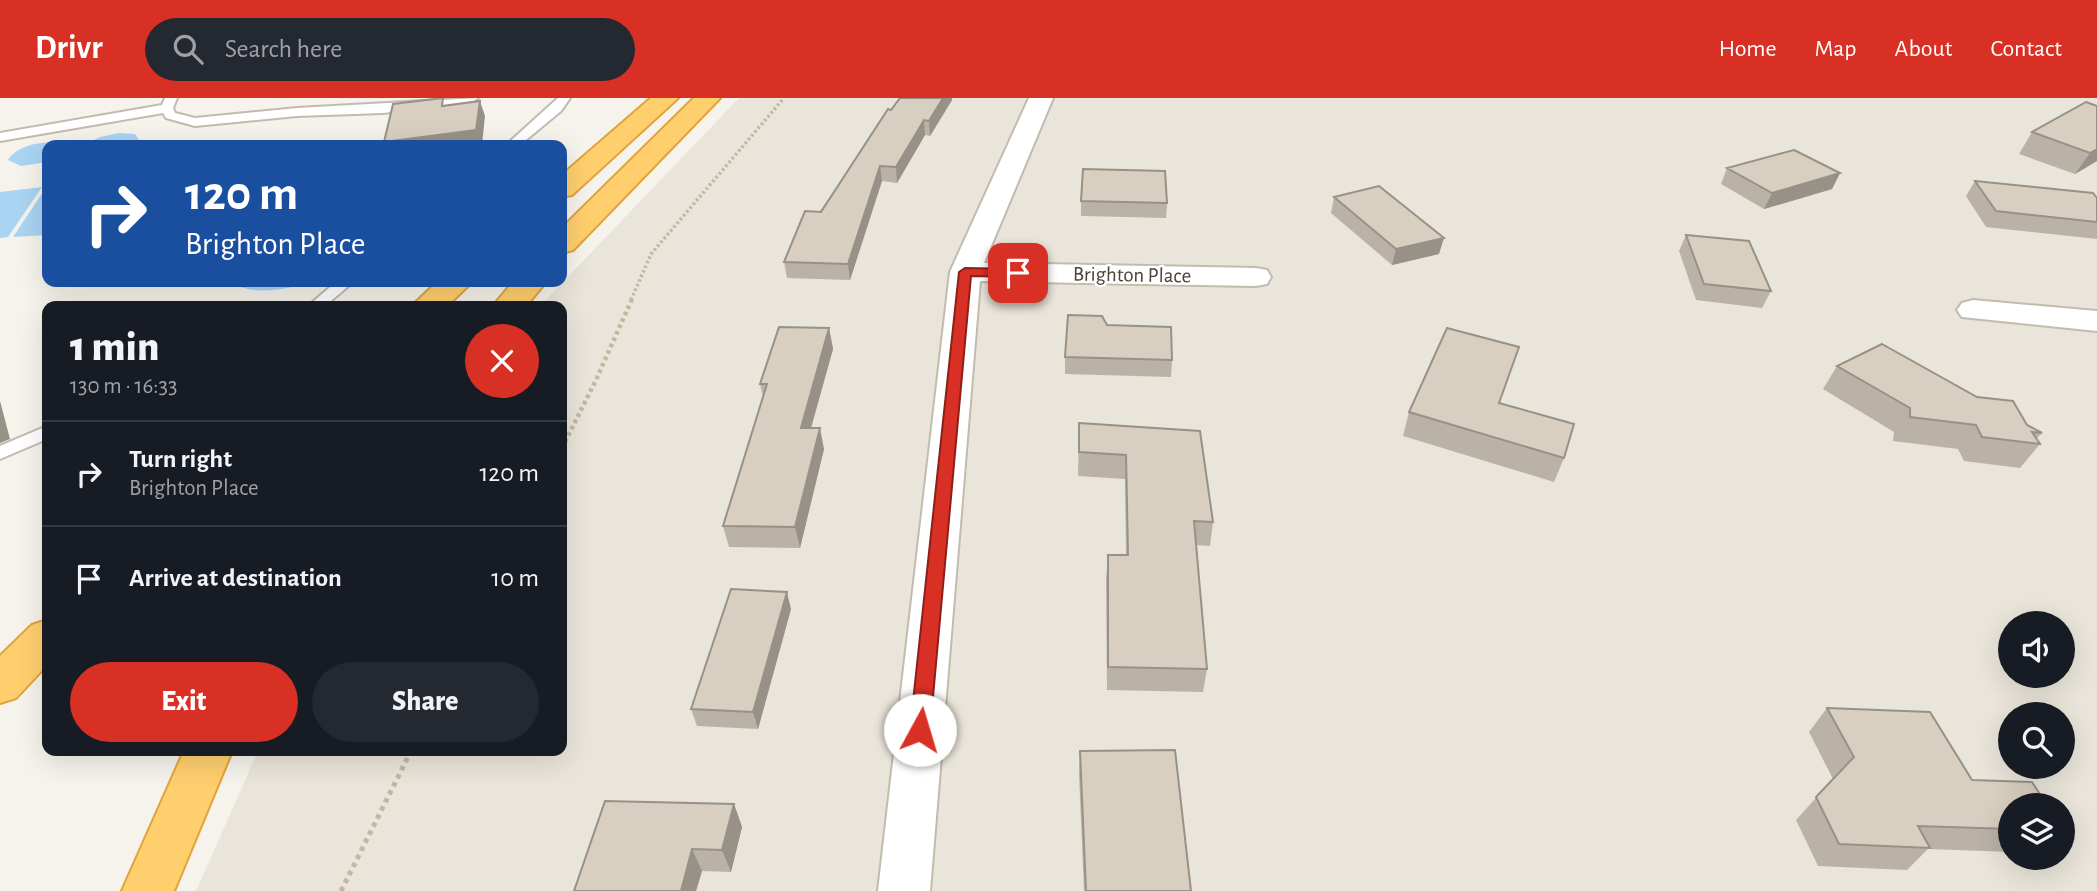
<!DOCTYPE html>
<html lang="en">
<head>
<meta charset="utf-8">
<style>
  :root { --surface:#171b24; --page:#242831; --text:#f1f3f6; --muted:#9ea1a6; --line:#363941; --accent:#d93025 }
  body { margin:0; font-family:"Alegreya Sans",sans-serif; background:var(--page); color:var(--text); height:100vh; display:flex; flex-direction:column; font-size:26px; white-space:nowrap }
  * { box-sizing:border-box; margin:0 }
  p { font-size:23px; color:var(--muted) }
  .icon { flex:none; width:38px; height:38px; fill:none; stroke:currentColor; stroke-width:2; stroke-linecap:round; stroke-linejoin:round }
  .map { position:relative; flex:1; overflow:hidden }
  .details { position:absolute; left:42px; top:203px; width:525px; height:455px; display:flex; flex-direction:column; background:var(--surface); border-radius:14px; box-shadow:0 7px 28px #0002 }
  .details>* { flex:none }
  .hud { position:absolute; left:42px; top:42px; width:525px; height:147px; border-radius:14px; box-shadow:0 7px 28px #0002; background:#1a4fa0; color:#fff; overflow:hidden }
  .tools { position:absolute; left:1998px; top:513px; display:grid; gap:14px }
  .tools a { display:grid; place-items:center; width:77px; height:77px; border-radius:50%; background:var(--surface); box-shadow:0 7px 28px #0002; font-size:35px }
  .pin { position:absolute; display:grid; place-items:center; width:60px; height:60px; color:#fff; margin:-30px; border-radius:14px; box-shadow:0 4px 10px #0006 }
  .me { position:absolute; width:77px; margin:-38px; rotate:6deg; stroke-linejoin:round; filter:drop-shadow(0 0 5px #0008) }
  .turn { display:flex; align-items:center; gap:24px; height:147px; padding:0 28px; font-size:32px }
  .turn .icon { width:91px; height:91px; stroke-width:2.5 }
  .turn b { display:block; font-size:49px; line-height:60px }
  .round { display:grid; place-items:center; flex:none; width:74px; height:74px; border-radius:37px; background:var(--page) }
  .overview { display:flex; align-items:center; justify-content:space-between; height:119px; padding:0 28px }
  h1 { font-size:42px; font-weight:800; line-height:52px }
  .cta { display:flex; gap:14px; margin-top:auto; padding:14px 28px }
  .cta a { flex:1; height:80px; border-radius:42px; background:var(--accent); color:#fff; font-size:28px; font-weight:800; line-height:80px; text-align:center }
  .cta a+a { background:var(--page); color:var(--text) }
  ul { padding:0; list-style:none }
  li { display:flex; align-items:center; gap:21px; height:105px; padding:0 28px; border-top:2px solid var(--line) }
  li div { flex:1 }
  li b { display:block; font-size:26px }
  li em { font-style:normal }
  header { display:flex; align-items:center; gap:42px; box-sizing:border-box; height:98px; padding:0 35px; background:var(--accent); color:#fff }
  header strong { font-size:33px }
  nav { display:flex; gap:38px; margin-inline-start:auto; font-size:24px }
  .search { width:490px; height:63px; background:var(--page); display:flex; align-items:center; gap:18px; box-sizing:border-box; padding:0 24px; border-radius:38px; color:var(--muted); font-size:26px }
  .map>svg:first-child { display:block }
  .residential { fill:#eae5da; fill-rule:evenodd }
  .water { fill:#a9d4f2 }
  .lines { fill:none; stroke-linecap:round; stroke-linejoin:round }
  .lane-casing { stroke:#c2bbae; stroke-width:4 }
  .street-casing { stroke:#c2bbae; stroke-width:4 }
  .highway-casing { stroke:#e0a43c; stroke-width:4 }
  .path-far2 { stroke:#c4b79f; stroke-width:3.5; stroke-dasharray:2.5 2.5; stroke-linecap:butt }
  .path-far1 { stroke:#c4b79f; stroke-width:4.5; stroke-dasharray:3.5 3.5; stroke-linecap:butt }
  .path { stroke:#c4b79f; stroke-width:5; stroke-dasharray:4.5 4.5; stroke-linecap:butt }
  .lane { fill:#fff; fill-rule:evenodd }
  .street { fill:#fff; fill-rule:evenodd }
  .highway { fill:#ffcf6e; fill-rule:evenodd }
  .wall { fill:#bab2a6 }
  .shaded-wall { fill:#979187 }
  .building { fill:#d8cfc1; stroke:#979187; stroke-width:2 }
  .route { fill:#d93025; stroke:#8d1f18; stroke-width:2 }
  .labels { text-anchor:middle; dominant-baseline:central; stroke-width:5; stroke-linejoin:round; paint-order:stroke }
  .street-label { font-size:21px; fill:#4b4439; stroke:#fff }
</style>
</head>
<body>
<header>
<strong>Drivr</strong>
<div class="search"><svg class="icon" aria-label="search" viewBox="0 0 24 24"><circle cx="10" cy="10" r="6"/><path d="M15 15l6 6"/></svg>Search here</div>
<nav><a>Home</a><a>Map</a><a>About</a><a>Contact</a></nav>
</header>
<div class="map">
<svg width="2097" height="793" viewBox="0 0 2097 793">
  <rect width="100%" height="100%" fill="#f6f3ec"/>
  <path class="residential" d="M 739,0 L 2097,0 L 2097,793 L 196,793 L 258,653 L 562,653 L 562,208 L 540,208 ZM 2011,525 L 2063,525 L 2063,578 L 2011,578 ZM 2011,616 L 2063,616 L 2063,668 L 2011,668 ZM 2011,707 L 2063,707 L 2063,760 L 2011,760 Z"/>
  <path class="water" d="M 119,35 L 135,36 L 139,42 L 135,47 L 84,47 L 100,39 Z
    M 56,44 L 68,47 L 47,47 L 47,64 L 21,68 L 8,62 C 18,47 39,44 56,44 Z
    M 47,88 L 47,137 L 13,139 Z
    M 42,89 L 8,139 L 0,140 L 0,94 Z
    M 229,184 L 310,184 C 284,192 253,198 229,184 Z"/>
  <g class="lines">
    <g class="lane-casing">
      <path id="lane" d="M 165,0 L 177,0 L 173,10 L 175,15 L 195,20 L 297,10 L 478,0 L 472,4 L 383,15 L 297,18 L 195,28 L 166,20 L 163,15 L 0,43 L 0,35 L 162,7 Z
        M 558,0 L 570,0 L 561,13 L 520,47 L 506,47 Z
        M 336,184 L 353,184 L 325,208 L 308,208 Z
        M 47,328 L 47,341 L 0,361 L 0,348 Z"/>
    </g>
    <g class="street-casing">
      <path id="street" d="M 1029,0 L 1053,0 L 984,165 L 1256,170 L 1267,172 L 1271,179 L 1267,186 L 1256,188 L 980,183 L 930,793 L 878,793 L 950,174 Z
        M 1973,202 L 2097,213 L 2097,233 L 1962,219 L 1957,212 L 1962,205 Z"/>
    </g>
    <g class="highway-casing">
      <path id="highway" d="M 651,0 L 678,0 L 572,97 L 562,99 L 562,77 Z
        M 694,0 L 720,0 L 573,152 L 562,155 L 562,130 Z
        M 437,184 L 472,184 L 447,208 L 412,208 Z
        M 513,184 L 546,184 L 526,208 L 493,208 Z
        M 47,522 L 47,567 L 16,600 L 0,605 L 0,558 L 32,527 Z
        M 184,653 L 232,653 L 174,793 L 122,793 Z"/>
    </g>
    <path class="path-far2" d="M 631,202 L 651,156 L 784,0"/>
    <path class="path-far1" d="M 562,350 L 596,282 L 632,201"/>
    <path class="path" d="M 341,793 L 411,653"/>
    <use href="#lane" class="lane"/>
    <use href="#street" class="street"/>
    <use href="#highway" class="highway"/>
  </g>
  <path class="wall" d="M 952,2 L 930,38 L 925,37 L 897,85 L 882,83 L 850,182 L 787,180 L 784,164 L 891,12 Z
    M 2097,8 L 2097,63 L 2075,76 L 2019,56 L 2032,34 Z
    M 1727,70 L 1840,75 L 1832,91 L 1764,111 L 1721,86 Z
    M 1975,83 L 2097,100 L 2097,141 L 1986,129 L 1966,98 Z
    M 1334,99 L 1439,156 L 1392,167 L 1331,115 Z
    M 1081,103 L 1167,105 L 1166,120 L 1081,118 Z
    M 1686,137 L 1771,193 L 1762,210 L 1696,202 L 1679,153 Z
    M 829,230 L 833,251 L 811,330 L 824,351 L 800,450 L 729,449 L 723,428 L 763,299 L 760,286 Z
    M 1065,259 L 1172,262 L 1171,279 L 1065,276 Z
    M 1837,268 L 2027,327 L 2042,335 L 2036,341 L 2040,346 L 2020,370 L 1964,363 L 1958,351 L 1893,343 L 1894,334 L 1823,291 Z
    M 1499,305 L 1564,360 L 1554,384 L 1403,338 L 1409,314 Z
    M 1079,325 L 1200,333 L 1213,424 L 1210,448 L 1196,447 L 1207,571 L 1203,594 L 1107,592 L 1106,481 L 1108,457 L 1126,457 L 1125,381 L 1078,378 Z
    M 791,511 L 758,631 L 697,628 L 691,611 Z
    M 1827,610 L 1972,682 L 2011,707 L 2011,754 L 1928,751 L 1907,772 L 1818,768 L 1796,722 L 1833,681 L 1809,634 Z
    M 1080,653 L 1191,793 L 1084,793 L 1079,676 Z
    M 734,706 L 742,729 L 731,774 L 702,773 L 696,793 L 574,793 Z"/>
  <path class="shaded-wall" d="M 943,0 L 952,0 L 952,2 L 930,38 L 929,23 Z
    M 480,3 L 485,18 L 482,47 L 385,47 L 384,44 Z
    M 924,22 L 925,37 L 897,85 L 896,69 Z
    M 2097,51 L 2097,63 L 2075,76 L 2090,55 Z
    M 880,68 L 882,83 L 850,182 L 848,166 Z
    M 1840,75 L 1832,91 L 1764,111 L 1772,95 Z
    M 1444,140 L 1439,156 L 1392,167 L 1396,151 Z
    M 829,230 L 833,251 L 805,351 L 801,330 Z
    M 0,303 L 10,341 L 0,345 Z
    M 820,330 L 824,351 L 800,450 L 795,429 Z
    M 787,494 L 791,511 L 758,631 L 753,614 Z
    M 734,706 L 742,729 L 731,774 L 722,752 Z
    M 692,751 L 702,773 L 696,793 L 681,793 Z"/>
  <path class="building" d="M 443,0 L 442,8 L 480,3 L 476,32 L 384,44 L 393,6 Z
    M 900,0 L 943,0 L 929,23 L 924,22 L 896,69 L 880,68 L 848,166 L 784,164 L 805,113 L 821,114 L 888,11 L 891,12 Z
    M 2086,4 L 2097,8 L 2097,51 L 2090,55 L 2032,34 Z
    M 1794,52 L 1840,75 L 1772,95 L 1727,70 Z
    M 1083,71 L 1165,73 L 1167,105 L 1081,103 Z
    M 1975,83 L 2093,95 L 2097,100 L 2097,124 L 1996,113 Z
    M 1379,88 L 1444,140 L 1396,151 L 1334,99 Z
    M 1686,137 L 1749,143 L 1771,193 L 1704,186 Z
    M 1068,217 L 1102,218 L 1107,227 L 1171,229 L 1172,262 L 1065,259 Z
    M 779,229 L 829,230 L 801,330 L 820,330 L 795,429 L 723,428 L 767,286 L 760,286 Z
    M 1447,230 L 1519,249 L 1499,305 L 1574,326 L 1564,360 L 1409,314 Z
    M 1882,246 L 1977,299 L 2013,303 L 2027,327 L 2042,335 L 2032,334 L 2040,346 L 1982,339 L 1976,327 L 1910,319 L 1910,310 L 1837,268 Z
    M 1079,325 L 1200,333 L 1213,424 L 1194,423 L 1207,571 L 1108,569 L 1108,457 L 1128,457 L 1126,357 L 1079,354 Z
    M 731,491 L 787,494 L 753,614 L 691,611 Z
    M 1827,610 L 1930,614 L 1972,682 L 2032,684 L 2047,707 L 2011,707 L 2011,731 L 1918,728 L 1930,750 L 1839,746 L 1816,699 L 1854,659 Z
    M 1175,652 L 1191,793 L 1086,793 L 1080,653 Z
    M 605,703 L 734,706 L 722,752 L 692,751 L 681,793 L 574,793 Z"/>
  <path class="route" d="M 965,170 L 1018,171 L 1025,175 L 1018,179 L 971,178 L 930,632 L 927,637 L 920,640 L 913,637 L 910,632 L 959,174 Z"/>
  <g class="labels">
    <g class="street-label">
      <text transform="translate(1132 177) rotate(1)">Brighton Place</text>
    </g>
  </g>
</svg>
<div class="tools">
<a><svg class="icon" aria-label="sound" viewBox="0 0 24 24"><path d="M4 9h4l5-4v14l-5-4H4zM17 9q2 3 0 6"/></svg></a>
<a><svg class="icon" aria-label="search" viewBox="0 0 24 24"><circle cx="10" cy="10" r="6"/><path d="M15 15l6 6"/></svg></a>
<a><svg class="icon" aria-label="layers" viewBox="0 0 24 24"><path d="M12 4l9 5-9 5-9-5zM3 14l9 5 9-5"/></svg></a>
</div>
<div class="pin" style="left:1018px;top:175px;background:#d93025"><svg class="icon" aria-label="arrive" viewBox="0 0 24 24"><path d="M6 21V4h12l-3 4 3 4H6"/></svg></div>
<svg class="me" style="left:920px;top:632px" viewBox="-20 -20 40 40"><circle r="19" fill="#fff"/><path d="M0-13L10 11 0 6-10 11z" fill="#d93025"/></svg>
<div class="hud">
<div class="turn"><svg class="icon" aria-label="right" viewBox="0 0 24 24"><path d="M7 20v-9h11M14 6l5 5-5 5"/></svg><div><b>120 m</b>Brighton Place</div></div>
</div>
<section class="details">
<div class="overview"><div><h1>1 min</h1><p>130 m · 16:33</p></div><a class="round" style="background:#d93025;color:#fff"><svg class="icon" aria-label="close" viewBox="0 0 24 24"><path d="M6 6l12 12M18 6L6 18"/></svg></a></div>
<ul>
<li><svg class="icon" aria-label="right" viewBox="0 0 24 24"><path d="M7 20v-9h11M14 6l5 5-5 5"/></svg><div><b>Turn right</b><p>Brighton Place</p></div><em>120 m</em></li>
<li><svg class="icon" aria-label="arrive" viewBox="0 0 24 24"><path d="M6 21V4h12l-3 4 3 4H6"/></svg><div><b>Arrive at destination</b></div><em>10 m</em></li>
</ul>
<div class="cta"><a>Exit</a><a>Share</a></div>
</section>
</div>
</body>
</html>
